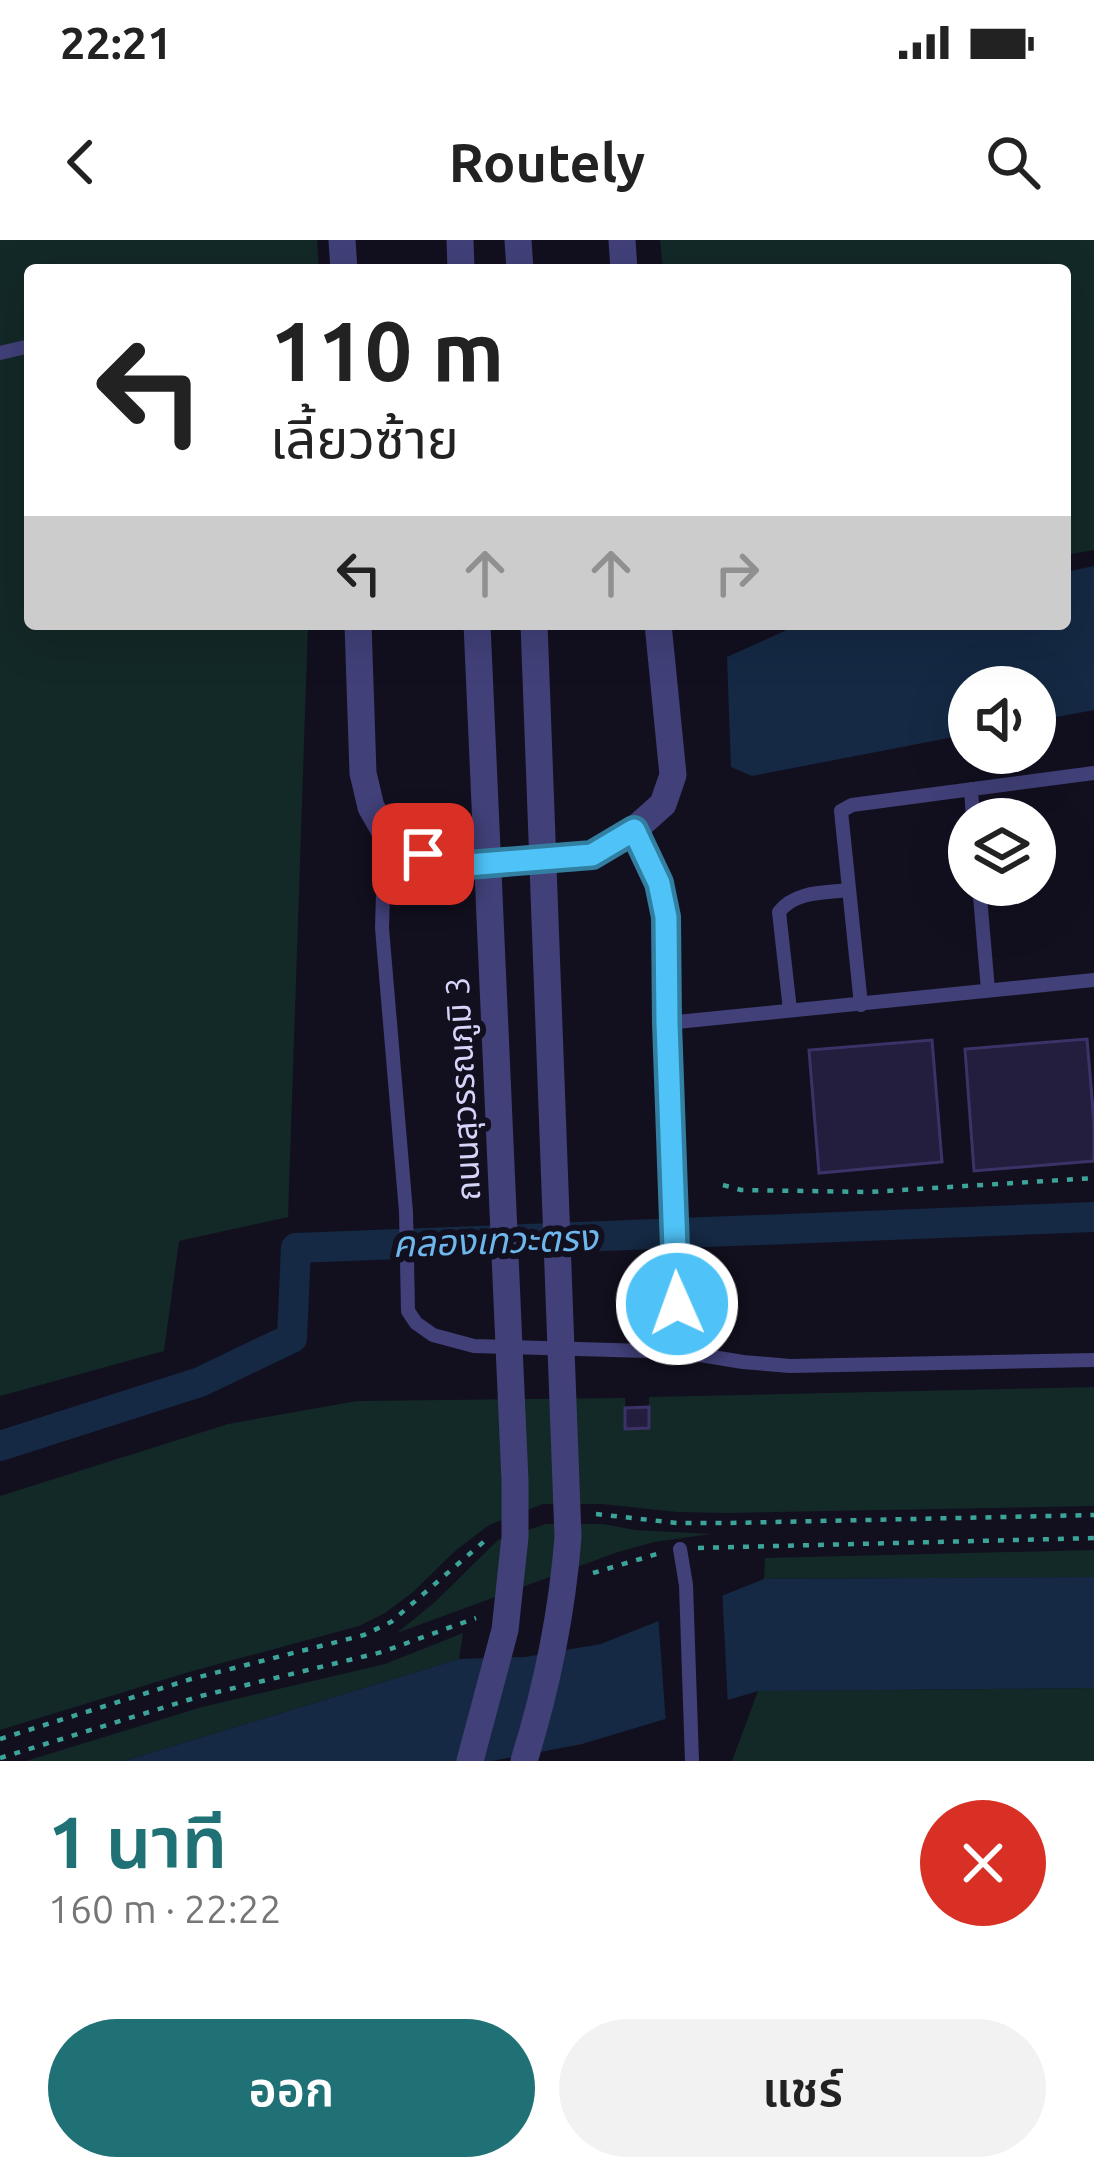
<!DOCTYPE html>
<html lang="th">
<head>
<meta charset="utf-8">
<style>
  :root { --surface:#fff; --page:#f2f2f2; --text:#222; --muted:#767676; --accent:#1f7176 }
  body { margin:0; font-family:Ubuntu,"Noto Sans Thai",sans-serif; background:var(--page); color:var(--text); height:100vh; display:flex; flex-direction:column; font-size:45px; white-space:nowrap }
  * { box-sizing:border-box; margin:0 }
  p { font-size:39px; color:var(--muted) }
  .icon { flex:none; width:66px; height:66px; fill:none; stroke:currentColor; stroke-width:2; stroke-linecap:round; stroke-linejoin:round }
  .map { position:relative; height:1521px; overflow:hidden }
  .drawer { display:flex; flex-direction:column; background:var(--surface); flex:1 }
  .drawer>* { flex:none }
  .banner { position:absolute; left:24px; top:24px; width:1047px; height:366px; border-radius:12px; box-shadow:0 12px 48px #0002; background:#fff; color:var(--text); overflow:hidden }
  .fabs { position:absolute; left:948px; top:426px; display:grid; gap:24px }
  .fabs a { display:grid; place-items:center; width:108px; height:108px; border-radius:50%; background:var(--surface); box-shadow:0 12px 48px #0002; font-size:60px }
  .pin { position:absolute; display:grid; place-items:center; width:102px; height:102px; color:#fff; margin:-51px; border-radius:24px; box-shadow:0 6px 18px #0006 }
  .me { position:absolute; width:132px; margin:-66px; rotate:358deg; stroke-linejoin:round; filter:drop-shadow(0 0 9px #0008) }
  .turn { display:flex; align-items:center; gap:42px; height:252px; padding:0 48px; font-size:54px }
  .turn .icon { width:156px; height:156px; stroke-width:2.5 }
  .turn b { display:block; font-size:84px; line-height:102px }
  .lanes { display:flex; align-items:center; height:114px; padding:0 48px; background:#0003; justify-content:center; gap:60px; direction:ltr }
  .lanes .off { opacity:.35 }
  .round { display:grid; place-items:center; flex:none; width:126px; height:126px; border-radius:63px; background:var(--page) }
  .headline { display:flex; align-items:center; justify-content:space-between; height:204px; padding:0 48px }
  h1 { font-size:72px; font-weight:600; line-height:90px; color:var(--accent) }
  .primary-button { display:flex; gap:24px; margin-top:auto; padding:24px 48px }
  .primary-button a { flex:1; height:138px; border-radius:72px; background:var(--accent); color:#fff; font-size:48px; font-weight:600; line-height:138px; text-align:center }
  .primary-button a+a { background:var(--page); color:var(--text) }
  .status { display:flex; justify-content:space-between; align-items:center; height:84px; padding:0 60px; background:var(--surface); direction:ltr }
  .status svg { height:33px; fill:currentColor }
  header { display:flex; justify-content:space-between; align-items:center; height:156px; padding:0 48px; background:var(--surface); font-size:54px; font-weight:600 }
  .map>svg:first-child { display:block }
  .green { fill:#132927 }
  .water { fill:#152944 }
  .pier { fill:#12101f }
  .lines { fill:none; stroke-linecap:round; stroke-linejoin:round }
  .canal { stroke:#152944; stroke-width:30 }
  .building { fill:#231e3e; stroke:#3b3367; stroke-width:3 }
  .path { stroke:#3da49a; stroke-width:4.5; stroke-dasharray:6 9; stroke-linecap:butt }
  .service { stroke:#414079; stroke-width:14 }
  .minor { stroke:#414079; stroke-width:27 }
  .minor-bridge { stroke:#414079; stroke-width:27 }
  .route-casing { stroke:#337fa1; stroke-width:30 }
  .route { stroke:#4fc3f7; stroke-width:21 }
  .labels { text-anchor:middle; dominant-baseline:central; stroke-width:12; stroke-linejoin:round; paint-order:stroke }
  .street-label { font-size:33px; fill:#d7d4fa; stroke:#12101f }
  .water-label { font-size:36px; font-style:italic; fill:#6eb7ed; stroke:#12101f }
</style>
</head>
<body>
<div class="status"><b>22:21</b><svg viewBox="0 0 49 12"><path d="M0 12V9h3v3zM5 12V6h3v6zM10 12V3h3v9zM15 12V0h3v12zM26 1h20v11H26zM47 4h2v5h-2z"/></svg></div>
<header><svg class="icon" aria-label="back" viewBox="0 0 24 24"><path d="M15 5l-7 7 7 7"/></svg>Routely<svg class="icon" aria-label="search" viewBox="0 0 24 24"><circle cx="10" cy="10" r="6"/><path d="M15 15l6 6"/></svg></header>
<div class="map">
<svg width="1094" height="1521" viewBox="0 0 1094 1521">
  <rect width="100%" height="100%" fill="#12101f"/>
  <path class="green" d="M 0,0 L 317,0 L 319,30 L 30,30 L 30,384 L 308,384 L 288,977 L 179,1001 L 164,1111 L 0,1156 Z
    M 660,0 L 1094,0 L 1094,310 L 1065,315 L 1065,30 L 663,30 Z
    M 1094,1147 L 1094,1266 L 729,1273 L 677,1272 L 602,1264 L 543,1264 L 489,1285 L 455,1311 L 413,1352 L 385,1373 L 359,1386 L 189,1432 L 0,1490 L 0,1256 L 228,1184 L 357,1161 L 625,1158 L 626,1189 L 648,1188 L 649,1157 Z
    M 546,1284 L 603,1284 L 635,1290 L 711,1294 L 654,1302 L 618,1312 L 397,1393 L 435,1362 L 498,1300 Z
    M 1094,1310 L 1094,1337 L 764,1339 L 765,1318 Z
    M 463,1393 L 459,1419 L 124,1521 L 26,1521 L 202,1467 L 385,1424 Z
    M 1094,1448 L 1094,1521 L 732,1521 L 758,1451 Z"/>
  <path class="water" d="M 1094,326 L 1094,470 L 1035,481 L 1035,447 L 969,447 L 969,494 L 752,536 L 731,527 L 727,417 L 791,388 L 811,384 L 1065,384 L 1065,332 Z
    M 1094,1337 L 1094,1448 L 758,1451 L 582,1504 L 492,1521 L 124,1521 L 459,1419 L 525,1417 L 601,1404 L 764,1339 Z"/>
  <path class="pier" d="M 722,1347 L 728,1467 L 666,1485 L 658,1374 Z"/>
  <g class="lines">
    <path class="canal" d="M 0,1206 L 200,1142 L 292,1098 L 296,1008 L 1094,977"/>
  </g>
  <path class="building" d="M 1087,799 L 1094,882 L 1094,921 L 974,931 L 965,809 Z
    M 932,800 L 942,922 L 819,933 L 809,810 Z
    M 649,1167 L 649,1188 L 625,1189 L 625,1168 Z"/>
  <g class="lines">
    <path class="path" d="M 723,945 L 741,950 L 870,952 L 1094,938
      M 596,1274 L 677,1283 L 729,1283 L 1094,1275
      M 698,1308 L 1094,1298
      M 593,1333 L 657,1314
      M 0,1499 L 191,1439 L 364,1395 L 391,1382 L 488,1298
      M 0,1518 L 201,1456 L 382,1412 L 476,1378"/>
    <path class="service" d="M 0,113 L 30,106
      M 971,549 L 973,579
      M 634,590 L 659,643 L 666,677 L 667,783 L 677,1064 L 682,1112 L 743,1122 L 790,1126 L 1094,1120
      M 391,602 L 383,655 L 382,688 L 406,972 L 408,1071 L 416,1083 L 433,1095 L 474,1106 L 682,1112
      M 979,645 L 988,750
      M 861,765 L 841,571 L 852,565 L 1094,533
      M 790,770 L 779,672 C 795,651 824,653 849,650
      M 667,783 L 1094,740
      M 680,1309 L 686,1345 L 692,1521"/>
    <path class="minor" d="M 342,0 L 344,30
      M 460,0 L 461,30
      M 518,0 L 520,30
      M 622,0 L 624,30
      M 358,384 L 363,533 L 371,567 L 391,602 L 455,626 L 592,615 L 634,590 L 663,564 L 673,535 L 658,384"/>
    <path class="minor-bridge" d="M 470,1521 L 505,1390 L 515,1297 L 515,1241 L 477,384
      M 524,1521 C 547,1447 562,1373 568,1297 L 534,384"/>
  </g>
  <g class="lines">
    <g class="route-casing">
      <path id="route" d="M 423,614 L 455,626 L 592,615 L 634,590 L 659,643 L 666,677 L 667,783 L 677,1064"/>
    </g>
    <use href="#route" class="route"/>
  </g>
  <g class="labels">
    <g class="street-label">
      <text transform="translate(462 849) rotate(-93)">ถนนสุวรรณภูมิ 3</text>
    </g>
    <g class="water-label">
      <text transform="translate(495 1000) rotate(-2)">คลองเทวะตรง</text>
    </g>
  </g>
</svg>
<div class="fabs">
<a><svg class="icon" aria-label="sound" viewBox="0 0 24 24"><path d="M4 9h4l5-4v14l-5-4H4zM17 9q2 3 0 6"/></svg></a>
<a><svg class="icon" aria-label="layers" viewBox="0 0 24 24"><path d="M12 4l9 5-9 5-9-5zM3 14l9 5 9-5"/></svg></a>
</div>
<div class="pin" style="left:423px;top:614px;background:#d93025"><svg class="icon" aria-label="arrive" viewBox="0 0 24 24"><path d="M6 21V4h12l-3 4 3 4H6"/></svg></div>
<svg class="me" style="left:677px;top:1064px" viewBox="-20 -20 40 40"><circle r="17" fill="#4fc3f7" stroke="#fff" stroke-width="3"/><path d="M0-11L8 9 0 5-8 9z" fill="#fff"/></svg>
<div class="banner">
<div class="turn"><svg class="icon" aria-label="left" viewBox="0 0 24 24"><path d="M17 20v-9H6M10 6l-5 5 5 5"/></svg><div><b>110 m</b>เลี้ยวซ้าย</div></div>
<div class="lanes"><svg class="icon" aria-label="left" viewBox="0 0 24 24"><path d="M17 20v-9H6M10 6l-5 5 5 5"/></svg><svg class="icon off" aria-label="ahead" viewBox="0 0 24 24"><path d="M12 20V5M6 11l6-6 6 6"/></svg><svg class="icon off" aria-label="ahead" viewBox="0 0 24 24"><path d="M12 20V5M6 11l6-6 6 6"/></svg><svg class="icon off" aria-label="right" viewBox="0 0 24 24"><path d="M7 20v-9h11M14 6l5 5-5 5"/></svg></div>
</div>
</div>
<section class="drawer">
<div class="headline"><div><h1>1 นาที</h1><p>160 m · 22:22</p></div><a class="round" style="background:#d93025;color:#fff"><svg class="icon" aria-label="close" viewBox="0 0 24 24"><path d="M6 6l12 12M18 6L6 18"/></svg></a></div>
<div class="primary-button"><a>ออก</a><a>แชร์</a></div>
</section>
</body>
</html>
